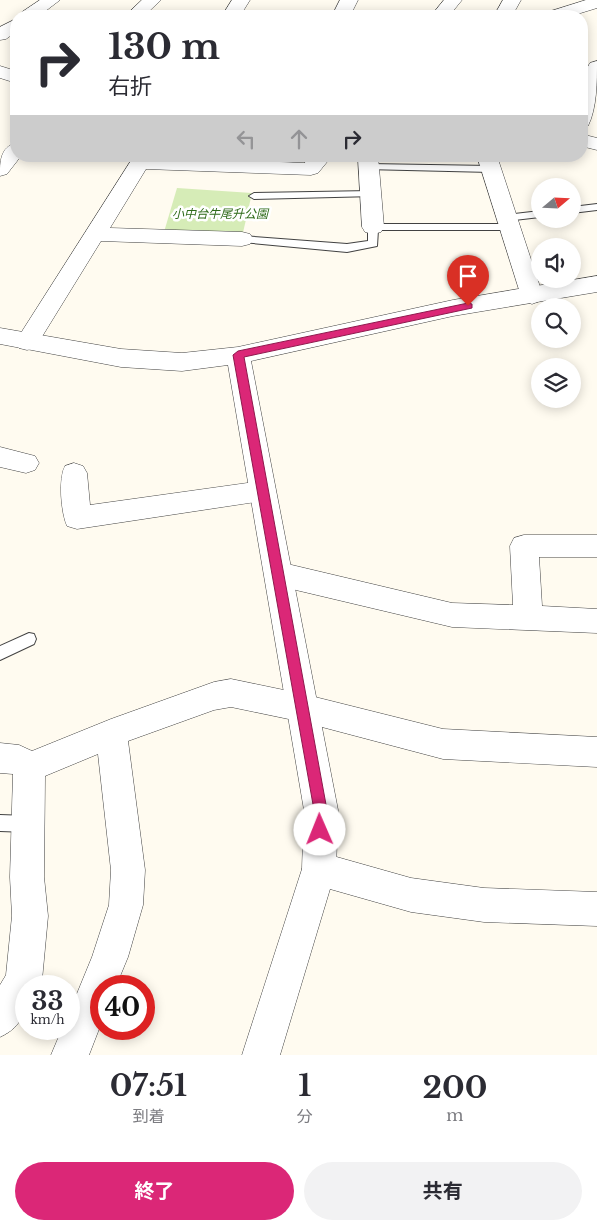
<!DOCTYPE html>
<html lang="ja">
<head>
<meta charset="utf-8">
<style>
  :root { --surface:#fff; --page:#f2f2f3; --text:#2b2b33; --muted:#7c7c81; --accent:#db2777 }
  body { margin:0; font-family:"Libre Baskerville","Noto Sans JP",serif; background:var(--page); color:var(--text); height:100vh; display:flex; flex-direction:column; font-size:19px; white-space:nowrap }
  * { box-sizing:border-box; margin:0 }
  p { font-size:16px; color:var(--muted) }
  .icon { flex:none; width:28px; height:28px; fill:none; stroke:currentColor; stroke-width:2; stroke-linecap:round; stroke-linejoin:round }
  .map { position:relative; height:1055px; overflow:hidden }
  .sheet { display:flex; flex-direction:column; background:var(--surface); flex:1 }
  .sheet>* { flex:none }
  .banner { position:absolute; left:10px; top:10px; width:578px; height:152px; border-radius:20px; box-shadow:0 2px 12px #0003; background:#fff; color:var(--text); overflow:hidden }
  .needle { width:32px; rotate:71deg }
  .buttons { position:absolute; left:531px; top:178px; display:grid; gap:10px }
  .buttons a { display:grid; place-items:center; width:50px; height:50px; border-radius:50%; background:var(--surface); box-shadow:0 2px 12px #0003; font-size:25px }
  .speed { position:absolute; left:15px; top:975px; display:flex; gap:10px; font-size:25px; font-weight:700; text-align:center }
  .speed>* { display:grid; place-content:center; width:65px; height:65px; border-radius:50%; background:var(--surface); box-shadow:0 2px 12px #0003; line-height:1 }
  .speed small { font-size:12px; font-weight:400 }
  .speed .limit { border:8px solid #d22; background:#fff; color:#111 }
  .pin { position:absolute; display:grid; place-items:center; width:42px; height:42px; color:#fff; margin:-51px -21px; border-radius:50% 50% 50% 0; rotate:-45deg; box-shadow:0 0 5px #0007 }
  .pin .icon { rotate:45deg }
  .me { position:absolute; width:55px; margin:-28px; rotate:359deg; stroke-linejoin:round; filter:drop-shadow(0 0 4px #0008) }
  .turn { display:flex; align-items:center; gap:18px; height:105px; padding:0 15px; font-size:22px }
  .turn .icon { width:65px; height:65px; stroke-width:2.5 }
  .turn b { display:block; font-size:35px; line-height:42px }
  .lanes { display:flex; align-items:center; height:48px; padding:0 15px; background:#0003; justify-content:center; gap:25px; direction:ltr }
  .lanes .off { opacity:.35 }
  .eta { display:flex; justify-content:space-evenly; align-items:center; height:85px; text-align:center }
  .eta b { font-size:30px; font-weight:700; line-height:35px }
  .button { display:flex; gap:10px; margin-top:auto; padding:10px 15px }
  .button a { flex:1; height:58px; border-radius:30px; background:var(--accent); color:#fff; font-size:20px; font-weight:700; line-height:58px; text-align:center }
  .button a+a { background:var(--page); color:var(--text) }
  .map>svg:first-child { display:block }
  .green { fill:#d6ecb7 }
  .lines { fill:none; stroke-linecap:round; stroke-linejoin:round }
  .service-casing { stroke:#424242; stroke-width:2 }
  .minor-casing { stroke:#424242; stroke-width:1 }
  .tertiary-casing { stroke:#424242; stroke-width:1 }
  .service { fill:#fff; fill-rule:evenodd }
  .minor { fill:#fff; fill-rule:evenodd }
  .tertiary { fill:#fff; fill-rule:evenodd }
  .route { fill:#db2777; stroke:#8e194d }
  .labels { text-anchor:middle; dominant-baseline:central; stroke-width:5; stroke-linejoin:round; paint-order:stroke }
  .far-park-label { font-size:12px; font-style:italic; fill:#2f6b1a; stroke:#fff }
</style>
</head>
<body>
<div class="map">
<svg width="597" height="1055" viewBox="0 0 597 1055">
  <rect width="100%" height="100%" fill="#fffbf0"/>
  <path class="green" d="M 177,188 L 252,193 L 242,237 L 164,232 Z"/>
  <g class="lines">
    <g class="service-casing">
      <path id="service" d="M 369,164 L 491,166 L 496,169 L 491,172 L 365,169 L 364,167 Z
        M 371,191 L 376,194 L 375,196 L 254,199 L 249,196 L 254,193 Z
        M 597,204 L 597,210 L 572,213 L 572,207 Z
        M 540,211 L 540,217 L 506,221 L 501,218 L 506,215 Z
        M 373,224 L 508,224 L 513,227 L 508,230 L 378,230 L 377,246 L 347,252 L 242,242 L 237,239 L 242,236 L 347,244 L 368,241 L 368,227 Z
        M 29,633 L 34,634 L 36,639 L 34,644 L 0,660 L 0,646 Z
        M 0,815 L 28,816 L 34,818 L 36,824 L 34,830 L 28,832 L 0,831 Z"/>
    </g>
    <g class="minor-casing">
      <path id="minor" d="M 40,0 L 60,0 L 39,16 L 19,16 L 22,12 Z
        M 142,0 L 161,0 L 144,16 L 125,16 Z
        M 232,0 L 250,0 L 240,16 L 222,16 Z
        M 340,0 L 358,0 L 350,16 L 332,16 Z
        M 444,0 L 462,0 L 449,16 L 431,16 Z
        M 503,0 L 521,0 L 512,16 L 494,16 Z
        M 586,0 L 597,0 L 597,8 L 571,16 L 545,16 L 548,12 Z
        M 16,19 L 16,32 L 6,39 L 0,40 L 0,27 Z
        M 597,61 C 597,82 597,108 588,126 L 581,128 C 581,107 578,81 590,63 Z
        M 0,66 L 16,71 L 16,83 L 0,78 Z
        M 581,134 L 597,138 L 597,150 L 581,146 Z
        M 16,143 L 16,156 L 21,156 L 7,174 L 0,176 C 0,162 0,147 16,143 Z
        M 134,156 L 305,163 L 306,156 L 326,156 L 327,162 L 318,173 L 311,175 L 146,169 L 110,228 L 242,232 L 250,234 L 253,239 L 250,244 L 242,246 L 101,241 L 35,348 L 27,350 L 19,348 L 15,342 L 19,336 Z
        M 358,156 L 378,156 L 384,227 L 381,232 L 373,234 L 365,232 L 362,227 Z
        M 477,156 L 497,156 L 543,296 L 540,301 L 532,304 L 524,301 L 521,296 Z
        M 0,447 L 35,456 L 39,463 L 35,470 L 26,473 L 0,467 Z
        M 74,463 L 83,466 L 87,473 L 90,505 L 262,481 L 271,484 L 275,491 L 271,498 L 262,501 L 77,529 L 67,526 C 61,513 58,478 65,466 Z
        M 524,535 L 597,535 L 597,557 L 539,557 L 542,606 L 597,609 L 597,633 L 452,627 L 279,586 L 269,582 L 265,574 L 269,566 L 279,562 L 452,603 L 513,605 L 510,546 L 514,538 Z
        M 231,679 L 303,694 L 443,729 L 597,737 L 597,767 L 443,759 L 303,722 L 231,707 L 214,710 L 128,741 L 145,870 L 143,905 L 128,957 L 116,986 L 101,986 L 101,1024 L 89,1055 L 51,1055 L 62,1029 L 69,1029 L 69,1013 L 92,957 L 109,905 L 111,870 L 98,754 L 45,776 L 44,877 L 48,916 L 42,980 L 40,986 L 26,986 C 26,1010 24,1026 0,1037 L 0,985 L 6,975 L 12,916 L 10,877 L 13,774 L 0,773 L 0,743 L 19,745 L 32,751 L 111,719 L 214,682 Z
        M 319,852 L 411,878 L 484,888 L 597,892 L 597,926 L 484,922 L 411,912 L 330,889 L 280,1055 L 242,1055 L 302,869 L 307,857 Z"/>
    </g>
    <g class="tertiary-casing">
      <path id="tertiary" d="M 597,276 L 597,292 L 453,316 L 251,361 L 338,810 L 336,869 L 331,881 L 319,886 L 307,881 L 302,869 L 304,810 L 228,365 L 182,371 L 121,367 L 0,344 L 0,328 L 121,349 L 182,353 L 238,347 L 453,300 Z"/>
    </g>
    <use href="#service" class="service"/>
    <use href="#minor" class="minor"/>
    <use href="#tertiary" class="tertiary"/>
  </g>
  <path class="route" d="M 468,303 L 472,304 L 472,308 L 244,357 L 327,810 L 327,830 L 325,834 L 320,836 L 315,834 L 313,830 L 314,810 L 233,355 L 238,351 Z"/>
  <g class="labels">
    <g class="far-park-label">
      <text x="220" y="213">小中台牛尾升公園</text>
    </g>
  </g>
</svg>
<div class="buttons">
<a><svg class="needle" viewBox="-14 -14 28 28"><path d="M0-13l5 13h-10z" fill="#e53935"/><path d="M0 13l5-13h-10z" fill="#7c7c81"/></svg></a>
<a><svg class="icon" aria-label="sound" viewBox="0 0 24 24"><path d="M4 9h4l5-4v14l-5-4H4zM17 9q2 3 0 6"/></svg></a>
<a><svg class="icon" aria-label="search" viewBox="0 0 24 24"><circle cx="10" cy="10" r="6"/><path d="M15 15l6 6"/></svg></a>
<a><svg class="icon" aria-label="layers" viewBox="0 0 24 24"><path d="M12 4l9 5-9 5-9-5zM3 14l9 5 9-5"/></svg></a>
</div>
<div class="speed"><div>33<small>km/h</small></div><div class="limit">40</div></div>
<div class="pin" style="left:468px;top:306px;background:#d93025"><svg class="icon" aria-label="arrive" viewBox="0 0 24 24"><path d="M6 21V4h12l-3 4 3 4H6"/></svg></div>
<svg class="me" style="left:320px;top:830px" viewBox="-20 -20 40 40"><circle r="19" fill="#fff"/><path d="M0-13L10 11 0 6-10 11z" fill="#db2777"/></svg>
<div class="banner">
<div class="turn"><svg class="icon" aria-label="right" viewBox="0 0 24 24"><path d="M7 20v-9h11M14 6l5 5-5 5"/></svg><div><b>130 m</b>右折</div></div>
<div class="lanes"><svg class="icon off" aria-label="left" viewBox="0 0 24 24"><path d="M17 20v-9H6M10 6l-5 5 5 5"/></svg><svg class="icon off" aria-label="ahead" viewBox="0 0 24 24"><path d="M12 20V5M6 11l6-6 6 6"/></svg><svg class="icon" aria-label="right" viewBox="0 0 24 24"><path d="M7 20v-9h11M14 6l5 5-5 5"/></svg></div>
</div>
</div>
<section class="sheet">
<div class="eta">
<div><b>07:51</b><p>到着</p></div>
<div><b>1</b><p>分</p></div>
<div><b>200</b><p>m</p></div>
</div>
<div class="button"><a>終了</a><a>共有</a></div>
</section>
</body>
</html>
